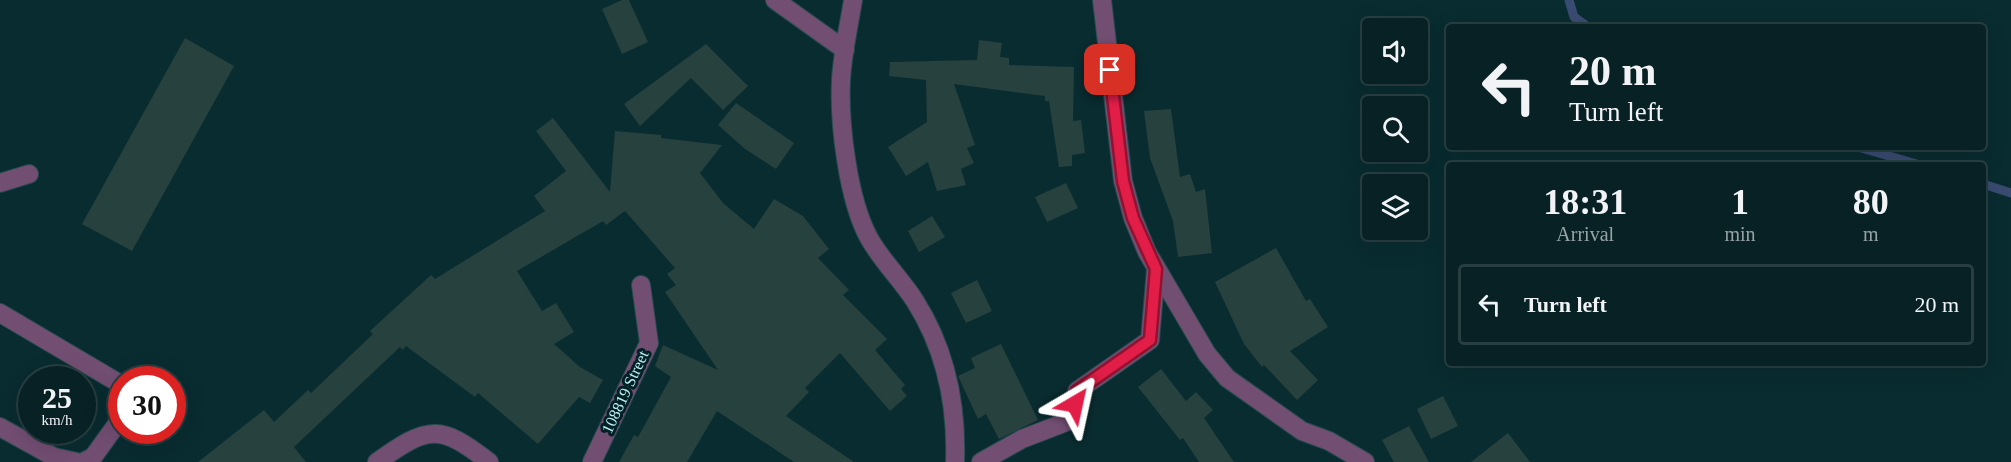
<!DOCTYPE html>
<html lang="en">
<head>
<meta charset="utf-8">
<style>
  :root { --surface:#072124; --page:#10292c; --text:#f1f3f6; --muted:#98a3a6; --line:#283e41 }
  body { margin:0; font-family:Georgia,serif; background:var(--page); color:var(--text); height:100vh; display:flex; flex-direction:column; font-size:22px; white-space:nowrap }
  * { box-sizing:border-box; margin:0 }
  p { font-size:20px; color:var(--muted) }
  .icon { flex:none; width:33px; height:33px; fill:none; stroke:currentColor; stroke-width:2; stroke-linecap:round; stroke-linejoin:round }
  .map { position:relative; flex:1; overflow:hidden }
  .details { position:absolute; left:1446px; top:162px; width:540px; height:204px; display:flex; flex-direction:column; background:var(--surface); border-radius:6px; box-shadow:0 6px 24px #0002,0 0 0 2px var(--line) }
  .details>* { flex:none }
  .hud { position:absolute; left:1446px; top:24px; width:540px; height:126px; border-radius:6px; box-shadow:0 6px 24px #0002,0 0 0 2px var(--line); background:#072124; color:var(--text); overflow:hidden }
  .buttons { position:absolute; left:1362px; top:18px; display:grid; gap:12px }
  .buttons a { display:grid; place-items:center; width:66px; height:66px; border-radius:6px; background:var(--surface); box-shadow:0 6px 24px #0002,0 0 0 2px var(--line); font-size:30px }
  .speed { position:absolute; left:18px; top:366px; display:flex; gap:12px; font-size:30px; font-weight:700; text-align:center }
  .speed>* { display:grid; place-content:center; width:78px; height:78px; border-radius:50%; background:var(--surface); box-shadow:0 6px 24px #0002,0 0 0 2px var(--line); line-height:1 }
  .speed small { font-size:15px; font-weight:400 }
  .speed .limit { border:9px solid #d22; background:#fff; color:#111 }
  .pin { position:absolute; display:grid; place-items:center; width:51px; height:51px; color:#fff; margin:-26px; border-radius:12px; box-shadow:0 3px 9px #0006 }
  .me { position:absolute; width:66px; margin:-33px; rotate:36deg; stroke-linejoin:round; filter:drop-shadow(0 0 4px #0008) }
  .turn { display:flex; align-items:center; gap:21px; height:126px; padding:0 24px; font-size:27px }
  .turn .icon { width:78px; height:78px; stroke-width:2.5 }
  .turn b { display:block; font-size:42px; line-height:51px }
  .eta { display:flex; justify-content:space-evenly; align-items:center; height:102px; text-align:center }
  .eta b { font-size:36px; font-weight:800; line-height:42px }
  ul { padding:0; list-style:none }
  li { display:flex; align-items:center; gap:18px; height:81px; margin:0 12px 9px; padding:0 12px; border:3px solid var(--line); border-radius:6px }
  li div { flex:1 }
  li b { display:block; font-size:22px }
  li em { font-style:normal }
  .map>svg:first-child { display:block }
  .lines { fill:none; stroke-linecap:round; stroke-linejoin:round }
  .stream { stroke:#3a4b71; stroke-width:9 }
  .building { fill:#27413e }
  .minor-casing { stroke:#264b4f; stroke-width:20 }
  .minor { stroke:#734e73; stroke-width:18 }
  .route-casing { stroke:#92132f; stroke-width:15 }
  .route { stroke:#e11d48; stroke-width:10 }
  .labels { text-anchor:middle; dominant-baseline:central; stroke-width:6; stroke-linejoin:round; paint-order:stroke }
  .street-label { font-size:16px; fill:#beedf3; stroke:#002226 }
</style>
</head>
<body>
<div class="map">
<svg width="2011" height="462" viewBox="0 0 2011 462">
  <rect width="100%" height="100%" fill="#092c30"/>
  <g class="lines">
    <path class="stream" d="M 1569,0 L 1574,17 L 1588,27
      M 1858,147 L 1920,165
      M 1983,184 L 2011,193"/>
  </g>
  <path class="building" d="M 622,0 L 629,0 L 648,42 L 622,54 L 602,9 Z
    M 185,38 L 234,66 L 132,251 L 82,224 Z
    M 979,40 L 1002,43 L 1000,57 L 1009,58 L 1009,65 L 1074,67 L 1073,121 L 1081,120 L 1085,153 L 1072,155 L 1072,166 L 1059,167 L 1049,101 L 1045,101 L 1045,96 L 954,84 L 975,145 L 967,148 L 974,163 L 961,169 L 966,185 L 937,191 L 928,162 L 906,176 L 888,147 L 927,122 L 926,80 L 889,76 L 890,62 L 977,60 Z
    M 706,44 L 748,86 L 723,110 L 691,78 L 640,126 L 624,104 Z
    M 736,103 L 794,143 L 776,169 L 745,149 L 718,125 Z
    M 1171,109 L 1180,177 L 1190,174 L 1196,192 L 1205,189 L 1212,253 L 1178,257 L 1173,221 L 1150,158 L 1144,111 Z
    M 553,118 L 610,192 L 615,131 L 661,135 L 661,138 L 722,145 L 700,173 L 723,203 L 754,229 L 774,199 L 803,216 L 829,249 L 818,258 L 849,290 L 843,295 L 887,339 L 875,350 L 905,385 L 901,389 L 907,396 L 890,411 L 840,353 L 805,388 L 809,392 L 786,416 L 854,462 L 794,462 L 717,411 L 687,462 L 619,462 L 634,435 L 638,437 L 671,377 L 655,366 L 663,345 L 718,370 L 665,292 L 676,285 L 667,274 L 675,268 L 625,211 L 606,225 L 603,221 L 517,271 L 542,311 L 556,303 L 574,332 L 554,344 L 580,367 L 603,380 L 590,403 L 579,397 L 538,444 L 478,393 L 475,397 L 406,346 L 403,350 L 400,347 L 294,447 L 306,462 L 198,462 L 264,410 L 274,422 L 308,390 L 311,393 L 373,334 L 370,331 L 431,275 L 435,279 L 545,211 L 534,196 L 566,171 L 536,131 Z
    M 1066,183 L 1078,208 L 1047,222 L 1035,197 Z
    M 932,216 L 945,237 L 919,252 L 908,231 Z
    M 1276,248 L 1306,301 L 1310,299 L 1328,327 L 1290,351 L 1318,380 L 1297,400 L 1264,365 L 1262,367 L 1244,344 L 1215,282 Z
    M 977,280 L 992,311 L 966,323 L 951,293 Z
    M 1001,344 L 1038,420 L 999,439 L 986,414 L 978,419 L 958,376 L 975,368 L 971,358 Z
    M 1161,369 L 1186,401 L 1196,392 L 1213,410 L 1204,418 L 1234,462 L 1199,462 L 1183,438 L 1180,440 L 1138,387 Z
    M 1443,396 L 1458,426 L 1431,439 L 1417,409 Z
    M 1409,426 L 1429,462 L 1394,462 L 1382,440 Z
    M 1508,433 L 1530,462 L 1471,462 Z"/>
  <g class="lines">
    <g class="minor-casing">
      <path id="minor" d="M 775,0 L 845,50
        M 853,0 C 849,26 842,55 841,81 C 839,124 848,200 869,238 C 881,260 901,279 915,301 C 946,350 957,405 955,462
        M 1102,0 L 1123,181 L 1133,218 L 1147,252 L 1207,354 L 1227,378 L 1302,431 L 1329,441 L 1365,462
        M 0,183 L 29,174
        M 0,313 L 122,385
        M 0,427 L 54,457 L 77,462
        M 83,462 L 93,457 L 122,417
        M 377,462 C 428,426 439,423 489,462
        M 592,462 L 649,343 L 641,285
        M 981,462 L 1022,439 L 1066,422 L 1072,417 L 1077,391 L 1150,340 L 1156,269"/>
    </g>
    <use href="#minor" class="minor"/>
  </g>
  <g class="lines">
    <g class="route-casing">
      <path id="route" d="M 1075,404 L 1077,391 L 1150,340 L 1156,269 L 1133,218 L 1123,181 L 1110,70"/>
    </g>
    <use href="#route" class="route"/>
  </g>
  <g class="labels">
    <g class="street-label">
      <text transform="translate(625 392) rotate(-65)">108819 Street</text>
    </g>
  </g>
</svg>
<div class="buttons">
<a><svg class="icon" aria-label="sound" viewBox="0 0 24 24"><path d="M4 9h4l5-4v14l-5-4H4zM17 9q2 3 0 6"/></svg></a>
<a><svg class="icon" aria-label="search" viewBox="0 0 24 24"><circle cx="10" cy="10" r="6"/><path d="M15 15l6 6"/></svg></a>
<a><svg class="icon" aria-label="layers" viewBox="0 0 24 24"><path d="M12 4l9 5-9 5-9-5zM3 14l9 5 9-5"/></svg></a>
</div>
<div class="speed"><div>25<small>km/h</small></div><div class="limit">30</div></div>
<div class="pin" style="left:1110px;top:70px;background:#d93025"><svg class="icon" aria-label="arrive" viewBox="0 0 24 24"><path d="M6 21V4h12l-3 4 3 4H6"/></svg></div>
<svg class="me" style="left:1075px;top:404px" viewBox="-20 -20 40 40"><path d="M0-17L14 15 0 8-14 15z" fill="#e11d48" stroke="#fff" stroke-width="4"/></svg>
<div class="hud">
<div class="turn"><svg class="icon" aria-label="left" viewBox="0 0 24 24"><path d="M17 20v-9H6M10 6l-5 5 5 5"/></svg><div><b>20 m</b>Turn left</div></div>
</div>
<section class="details">
<div class="eta">
<div><b>18:31</b><p>Arrival</p></div>
<div><b>1</b><p>min</p></div>
<div><b>80</b><p>m</p></div>
</div>
<ul>
<li><svg class="icon" aria-label="left" viewBox="0 0 24 24"><path d="M17 20v-9H6M10 6l-5 5 5 5"/></svg><div><b>Turn left</b></div><em>20 m</em></li>
</ul>
</section>
</div>
</body>
</html>
